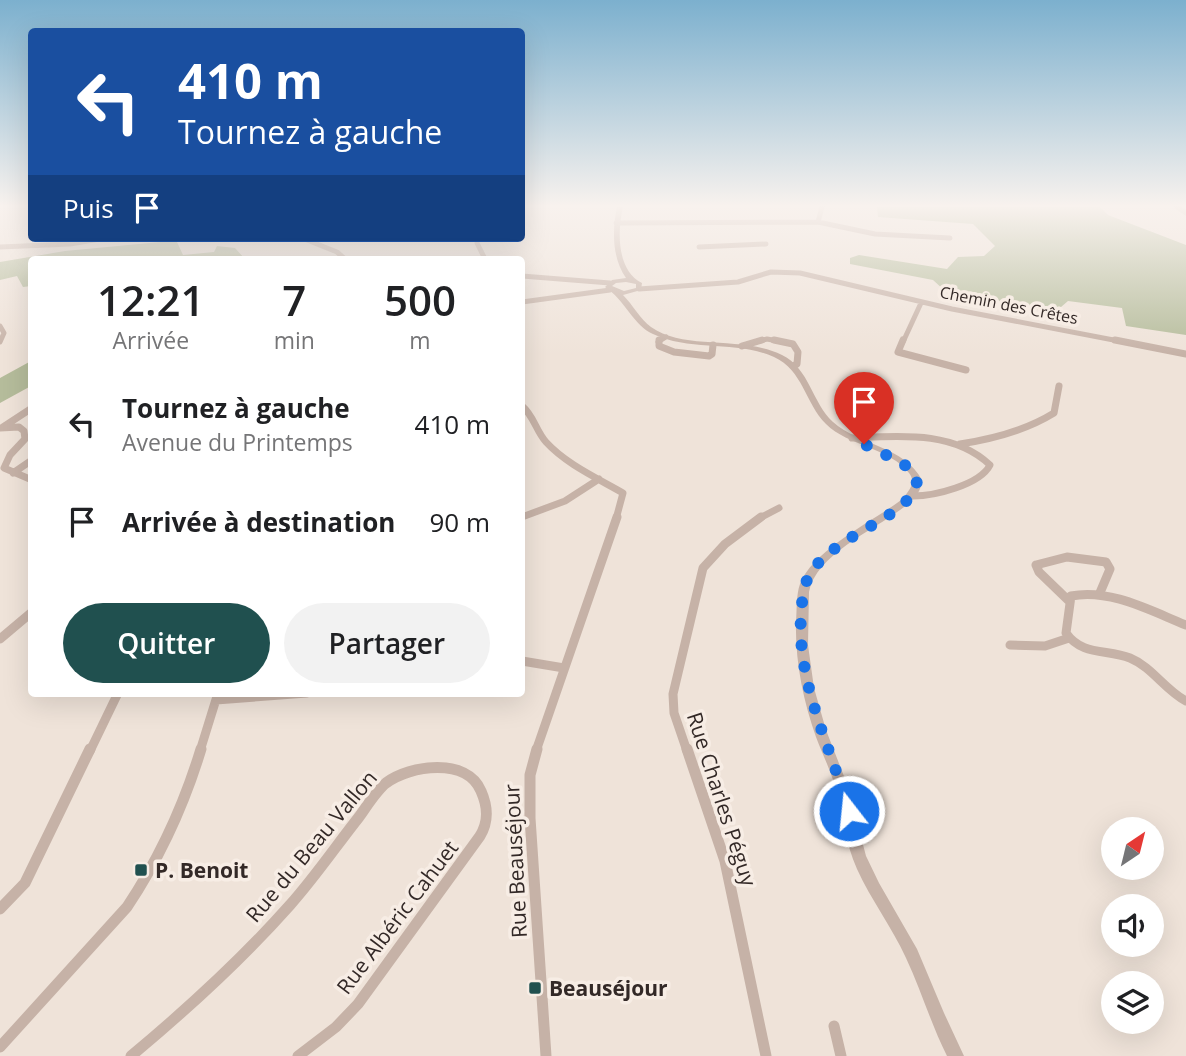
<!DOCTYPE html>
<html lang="fr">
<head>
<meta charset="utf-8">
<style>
  :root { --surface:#fff; --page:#f2f2f2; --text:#202124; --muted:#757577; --accent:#20504f }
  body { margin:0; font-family:"Open Sans",sans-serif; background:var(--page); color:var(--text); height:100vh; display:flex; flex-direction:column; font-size:26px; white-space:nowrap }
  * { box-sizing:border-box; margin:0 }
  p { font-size:23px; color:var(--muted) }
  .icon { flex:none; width:38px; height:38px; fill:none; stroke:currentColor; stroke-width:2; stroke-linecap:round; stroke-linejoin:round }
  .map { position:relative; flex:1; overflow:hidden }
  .drawer { position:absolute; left:28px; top:256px; width:497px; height:441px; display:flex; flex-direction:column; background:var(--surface); border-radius:7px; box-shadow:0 7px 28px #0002 }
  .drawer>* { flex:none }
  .top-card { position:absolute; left:28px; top:28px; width:497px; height:214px; border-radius:7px; box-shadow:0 7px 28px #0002; background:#1a4fa0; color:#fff; overflow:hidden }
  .needle { width:46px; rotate:35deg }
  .tools { position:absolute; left:1101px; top:817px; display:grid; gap:14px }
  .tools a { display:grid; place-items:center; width:63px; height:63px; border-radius:50%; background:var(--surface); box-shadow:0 7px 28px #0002; font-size:35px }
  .pin { position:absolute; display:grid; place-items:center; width:60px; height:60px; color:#fff; margin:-72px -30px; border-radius:50% 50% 50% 0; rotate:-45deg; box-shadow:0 0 7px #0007 }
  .pin .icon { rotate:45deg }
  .me { position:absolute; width:77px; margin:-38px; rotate:344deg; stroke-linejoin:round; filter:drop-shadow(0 0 5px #0008) }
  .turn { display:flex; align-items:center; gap:24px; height:147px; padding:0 35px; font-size:32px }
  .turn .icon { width:91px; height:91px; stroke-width:2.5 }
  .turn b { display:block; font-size:49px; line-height:60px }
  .then { display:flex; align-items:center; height:66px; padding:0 35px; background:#0003; gap:14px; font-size:26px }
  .eta { display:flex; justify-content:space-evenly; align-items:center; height:119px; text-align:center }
  .eta b { font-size:42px; font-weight:600; line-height:49px }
  .button { display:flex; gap:14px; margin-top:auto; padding:14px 35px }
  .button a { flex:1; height:80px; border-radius:42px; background:var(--accent); color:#fff; font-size:28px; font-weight:600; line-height:80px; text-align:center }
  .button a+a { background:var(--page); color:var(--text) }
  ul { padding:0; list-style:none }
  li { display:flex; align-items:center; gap:21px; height:98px; padding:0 35px }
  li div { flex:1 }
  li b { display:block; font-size:26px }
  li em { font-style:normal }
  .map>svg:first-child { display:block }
  .green { fill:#b5bc9b }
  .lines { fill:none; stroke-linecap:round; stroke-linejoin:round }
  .minor-far3 { stroke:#c6b2a7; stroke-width:5 }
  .minor-far2 { stroke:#c6b2a7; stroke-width:7 }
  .minor-far1 { stroke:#c6b2a7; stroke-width:9 }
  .minor { stroke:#c6b2a7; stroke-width:11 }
  .tertiary { fill:#c6b2a7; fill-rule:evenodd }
  .route { stroke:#1a73e8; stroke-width:12; stroke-dasharray:0 21.6 }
  .poi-dot { fill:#20504f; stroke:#f7ede5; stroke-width:2.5 }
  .labels { text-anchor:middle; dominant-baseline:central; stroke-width:7; stroke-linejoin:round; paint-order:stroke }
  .far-street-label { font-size:16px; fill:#332927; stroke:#f7ede5 }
  .near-street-label { font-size:21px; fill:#332927; stroke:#f7ede5 }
  .near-poi-label { font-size:21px; font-weight:bold; fill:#332927; stroke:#f7ede5; text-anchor:start }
</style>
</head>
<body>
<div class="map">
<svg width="1186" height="1056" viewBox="0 0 1186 1056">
  <rect width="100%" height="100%" fill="#efe3d9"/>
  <path class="green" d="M 877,207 L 1100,207 L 1108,215 L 1186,245 L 1186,335 L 1126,326 L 1122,308 L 1068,301 L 1054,313 L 944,290 L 933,280 L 850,264 L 850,258 L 859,255 L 947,269 L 958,257 L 984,256 L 995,246 L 973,224 L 878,217 Z
    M 160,242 L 177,242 L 183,255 L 214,252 L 217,246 L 235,248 L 245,259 L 32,259 L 31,286 L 23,287 L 17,276 L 0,280 L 0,262 L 65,251 Z
    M 31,361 L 31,386 L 0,403 L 0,378 Z"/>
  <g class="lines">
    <path class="minor-far3" d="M 1177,207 L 1186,213
      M 818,222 L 875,234 L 950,238
      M 616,223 L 818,222 L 822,207
      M 302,238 L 337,252 L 345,259
      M 478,238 L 477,243 L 485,259
      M 0,247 L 70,244 L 106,238
      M 699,247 L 766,244
      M 522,276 L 610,283
      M 639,289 L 738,282 L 771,272 L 800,273 L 952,309 L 1124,342
      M 522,302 L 610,290
      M 0,326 L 4,333 L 0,342
      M 658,342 L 666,337
      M 756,342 L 767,339 L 783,342
      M 903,342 L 921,303"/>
    <path class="minor-far2" d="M 659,340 L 659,346 L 674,352 L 709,356 L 712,354 L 713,345
      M 774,340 L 793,344 L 798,352 L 797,364 L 793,366
      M 903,340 L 898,352 L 966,370
      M 1115,340 L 1186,354
      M 742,346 L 762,340
      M 522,406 C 534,416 536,431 546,442 C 566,464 597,478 623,493 L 616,519
      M 3,427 L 32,408
      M 0,428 L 19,427 L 24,431 L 25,439 L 10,455 L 4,468 L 32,480
      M 852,438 C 899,436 953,430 990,465 C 980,485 934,496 913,496
      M 960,444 C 993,439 1025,431 1054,413 L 1059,386
      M 13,473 L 32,460
      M 522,517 L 565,501 L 599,479
      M 758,519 L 779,508"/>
    <path class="minor-far1" d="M 1069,601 L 1039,572 L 1036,565 L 1067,557 L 1106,562 L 1110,569 L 1099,595
      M 1186,625 C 1151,611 1109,588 1071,596 L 1066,633 C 1082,656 1107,649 1130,658 C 1152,667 1165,690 1186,701
      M 0,639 L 32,612
      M 1010,645 L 1045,646 L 1069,638
      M 522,661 L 564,668
      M 216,700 L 307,693
      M 90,751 L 118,693
      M 200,751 L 218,693
      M 536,751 L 617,517
      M 687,751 L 674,713 L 673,694 L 703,568 L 725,544 L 761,517"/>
    <path class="minor" d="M 537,749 L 530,775 L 530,818 L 546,1056
      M 687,749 L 725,861 L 766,1056
      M 0,909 L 25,883 L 90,749
      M 834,1026 L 841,1056
      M 0,1047 L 127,907 C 159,859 184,805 201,749
      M 131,1056 C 185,1011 243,958 290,905 C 315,877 336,846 359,817 C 367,806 376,791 386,783 C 410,765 467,757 481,791 C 488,807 489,821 480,836 L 358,1004 L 336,1027 L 298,1056"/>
    <path class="tertiary" d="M 617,207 L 623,207 C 617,232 617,271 642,283 L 641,290 L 623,295 C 633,305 640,319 651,327 C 685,351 742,335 782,355 C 810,369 812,403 833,422 C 860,446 904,446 922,480 C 921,484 921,487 919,491 C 916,498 907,505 900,510 C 873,530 815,556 809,592 L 808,645 L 814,688 L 826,730 L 847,784 L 866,856 L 879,883 L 917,949 L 944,1013 L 964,1056 L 947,1056 C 931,1024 921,990 906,958 C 892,927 871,900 857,869 C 845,843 843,814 835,786 C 830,769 822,753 816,737 C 803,700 795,661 796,622 C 797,610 796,595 800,584 C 813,550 872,522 901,500 C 908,492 917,483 909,473 C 890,448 848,446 826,424 C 805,403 803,370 774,357 C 736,340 691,352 653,334 C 634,326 624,299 605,287 L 612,280 L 626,278 C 612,258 612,230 617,207 ZM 626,282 L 636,284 L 636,288 L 624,291 L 612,286 L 616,283 Z"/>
  </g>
  <linearGradient id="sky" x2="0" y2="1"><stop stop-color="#7cb0ce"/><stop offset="0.58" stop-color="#f8f2ee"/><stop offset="1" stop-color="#f8f2ee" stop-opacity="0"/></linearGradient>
  <rect width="1186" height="355" fill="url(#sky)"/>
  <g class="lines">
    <path class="route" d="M 849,811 C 828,738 789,669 804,590 C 814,536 916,521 917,479 L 904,464 L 864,444"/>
  </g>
  <g class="poi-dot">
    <rect x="134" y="863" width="14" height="14" rx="3.5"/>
    <rect x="528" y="981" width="14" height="14" rx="3.5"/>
  </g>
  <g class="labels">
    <g class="far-street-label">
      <text transform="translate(1009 305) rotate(11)">Chemin des Crêtes</text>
    </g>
    <g class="near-street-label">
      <text transform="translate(722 799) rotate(72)">Rue Charles Péguy</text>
      <text transform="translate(311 846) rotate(-50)">Rue du Beau Vallon</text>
      <text transform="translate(515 861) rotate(-93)">Rue Beauséjour</text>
      <text transform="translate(397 917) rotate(-53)">Rue Albéric Cahuet</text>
    </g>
    <g class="near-poi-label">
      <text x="155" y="870">P. Benoit</text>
      <text x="549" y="988">Beauséjour</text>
    </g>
  </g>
</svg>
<div class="tools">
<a><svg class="needle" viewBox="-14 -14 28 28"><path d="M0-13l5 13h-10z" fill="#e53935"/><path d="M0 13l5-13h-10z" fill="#757577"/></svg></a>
<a><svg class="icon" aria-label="sound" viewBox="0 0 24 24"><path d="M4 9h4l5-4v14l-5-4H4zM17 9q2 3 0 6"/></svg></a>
<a><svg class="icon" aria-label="layers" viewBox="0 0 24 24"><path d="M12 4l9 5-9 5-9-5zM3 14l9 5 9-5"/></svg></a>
</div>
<div class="pin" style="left:864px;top:444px;background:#d93025"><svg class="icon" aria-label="arrive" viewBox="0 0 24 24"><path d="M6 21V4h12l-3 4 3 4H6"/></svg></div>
<svg class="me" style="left:849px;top:811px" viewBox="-20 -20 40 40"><circle r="17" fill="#1a73e8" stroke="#fff" stroke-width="3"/><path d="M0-11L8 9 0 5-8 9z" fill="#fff"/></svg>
<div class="top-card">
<div class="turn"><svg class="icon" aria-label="left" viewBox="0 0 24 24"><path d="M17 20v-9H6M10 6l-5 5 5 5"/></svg><div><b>410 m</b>Tournez à gauche</div></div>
<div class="then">Puis<svg class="icon" aria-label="arrive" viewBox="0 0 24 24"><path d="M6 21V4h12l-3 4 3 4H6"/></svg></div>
</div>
<section class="drawer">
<div class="eta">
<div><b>12:21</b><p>Arrivée</p></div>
<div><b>7</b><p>min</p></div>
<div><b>500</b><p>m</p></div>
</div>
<ul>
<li><svg class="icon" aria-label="left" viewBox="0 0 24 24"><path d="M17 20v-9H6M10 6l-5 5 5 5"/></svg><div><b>Tournez à gauche</b><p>Avenue du Printemps</p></div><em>410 m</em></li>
<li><svg class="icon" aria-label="arrive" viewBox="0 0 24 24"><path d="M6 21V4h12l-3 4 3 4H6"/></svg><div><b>Arrivée à destination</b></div><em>90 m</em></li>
</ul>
<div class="button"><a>Quitter</a><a>Partager</a></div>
</section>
</div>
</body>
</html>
